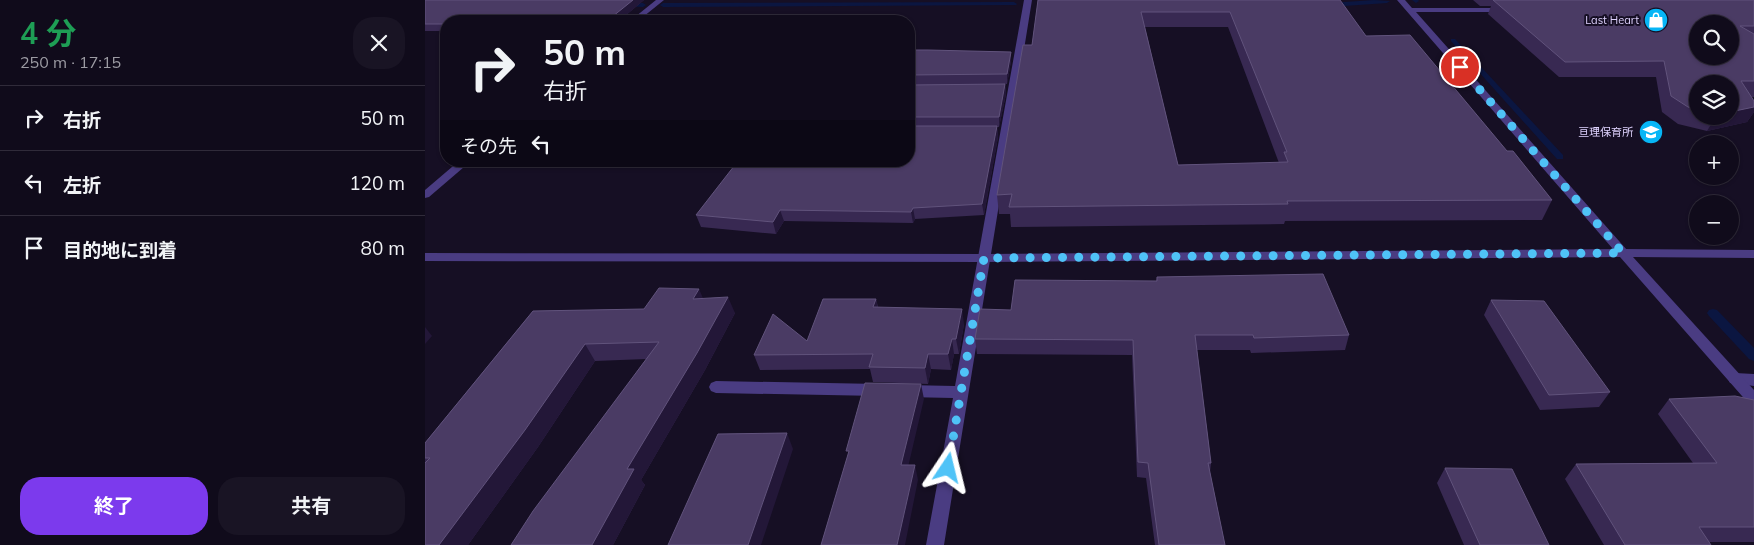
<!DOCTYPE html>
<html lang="ja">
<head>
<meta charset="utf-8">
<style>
  :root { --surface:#100b1b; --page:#191424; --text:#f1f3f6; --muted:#9c9ba3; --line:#302b3a; --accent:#7c3aed }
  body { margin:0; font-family:Mulish,"Noto Sans JP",sans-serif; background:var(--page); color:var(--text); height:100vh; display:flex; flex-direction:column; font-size:19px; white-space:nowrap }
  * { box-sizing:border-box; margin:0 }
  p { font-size:16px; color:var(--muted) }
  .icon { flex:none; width:28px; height:28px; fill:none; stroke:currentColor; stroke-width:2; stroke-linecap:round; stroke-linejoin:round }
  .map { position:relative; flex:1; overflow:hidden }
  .drawer { display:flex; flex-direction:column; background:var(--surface); width:425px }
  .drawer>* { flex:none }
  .guide { position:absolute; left:15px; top:15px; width:475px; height:152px; border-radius:20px; box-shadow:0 1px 4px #0004,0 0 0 1px var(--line); background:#100b1b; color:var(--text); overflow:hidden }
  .buttons { position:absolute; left:1264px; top:15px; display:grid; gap:10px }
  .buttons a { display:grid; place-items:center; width:50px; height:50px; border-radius:50%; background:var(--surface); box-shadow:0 1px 4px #0004,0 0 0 1px var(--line); font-size:25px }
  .pin { position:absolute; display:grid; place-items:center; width:42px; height:42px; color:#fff; margin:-21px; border:2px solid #fff; border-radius:50%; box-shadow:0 1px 5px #0007 }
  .me { position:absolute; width:55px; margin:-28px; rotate:10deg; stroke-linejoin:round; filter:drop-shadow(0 0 4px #0008) }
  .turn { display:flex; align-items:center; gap:18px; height:105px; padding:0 20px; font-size:22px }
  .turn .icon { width:65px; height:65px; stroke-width:2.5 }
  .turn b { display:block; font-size:35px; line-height:42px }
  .then { display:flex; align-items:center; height:48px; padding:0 20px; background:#0003; gap:10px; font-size:19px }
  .round { display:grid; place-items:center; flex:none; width:52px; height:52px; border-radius:20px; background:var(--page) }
  .summary { display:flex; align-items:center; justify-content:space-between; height:85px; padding:0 20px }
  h1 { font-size:30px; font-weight:700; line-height:38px; color:#1e9e55 }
  .cta { display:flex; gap:10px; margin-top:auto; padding:10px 20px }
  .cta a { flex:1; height:58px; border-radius:20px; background:var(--accent); color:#fff; font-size:20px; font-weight:700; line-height:58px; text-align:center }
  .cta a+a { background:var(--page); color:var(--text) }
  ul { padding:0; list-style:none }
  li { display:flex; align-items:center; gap:15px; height:65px; padding:0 20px; border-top:1px solid var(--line) }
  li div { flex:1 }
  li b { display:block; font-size:19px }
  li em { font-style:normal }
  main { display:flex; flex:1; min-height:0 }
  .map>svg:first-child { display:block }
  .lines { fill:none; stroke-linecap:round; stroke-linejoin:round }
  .stream { fill:#0b1641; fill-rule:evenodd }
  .minor { fill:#4a3c82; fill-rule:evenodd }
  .tertiary { fill:#4a3c82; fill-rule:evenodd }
  .wall { fill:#382952; fill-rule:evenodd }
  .shaded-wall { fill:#231738 }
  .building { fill:#4a3b64; stroke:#61537c; fill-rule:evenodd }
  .route { stroke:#4fc3f7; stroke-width:9; stroke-dasharray:0 16.2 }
  .labels { text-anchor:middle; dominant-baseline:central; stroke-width:4; stroke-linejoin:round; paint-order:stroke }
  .far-poi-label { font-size:11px; fill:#dfd3fe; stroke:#160f24; text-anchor:end }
</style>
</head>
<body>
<main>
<section class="drawer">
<div class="summary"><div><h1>4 分</h1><p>250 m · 17:15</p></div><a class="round"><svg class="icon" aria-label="close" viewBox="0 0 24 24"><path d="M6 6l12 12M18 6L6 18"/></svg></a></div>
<ul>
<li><svg class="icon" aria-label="right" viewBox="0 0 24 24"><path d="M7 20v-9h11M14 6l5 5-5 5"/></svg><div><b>右折</b></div><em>50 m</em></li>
<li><svg class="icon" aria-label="left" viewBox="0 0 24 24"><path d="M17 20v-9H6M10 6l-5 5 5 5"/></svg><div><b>左折</b></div><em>120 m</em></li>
<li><svg class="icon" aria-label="arrive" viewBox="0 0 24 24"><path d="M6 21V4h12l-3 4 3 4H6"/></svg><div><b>目的地に到着</b></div><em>80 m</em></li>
</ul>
<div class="cta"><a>終了</a><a>共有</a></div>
</section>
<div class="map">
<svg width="1329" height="545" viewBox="0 0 1329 545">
  <rect width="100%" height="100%" fill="#160f24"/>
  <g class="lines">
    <path class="stream" d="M 949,0 L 965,1 L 962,3 L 905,7 L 902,5 L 905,3 Z
      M 987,0 L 993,0 L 994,1 L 991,3 Z
      M 589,2 L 592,4 L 591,5 L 238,7 L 235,5 L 238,3 Z
      M 199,3 L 218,3 L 221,5 L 218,7 L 197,6 L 196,5 Z
      M 1026,39 L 1030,39 L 1138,155 L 1138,159 L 1132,159 L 1026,41 Z
      M 1288,309 L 1292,310 L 1329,348 L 1329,361 L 1324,359 L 1284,316 L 1282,313 L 1284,310 Z"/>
    <path class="minor" d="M 231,0 L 239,0 L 213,21 L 205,21 Z
      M 599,0 L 607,0 L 519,545 L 501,545 L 528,398 L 481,397 L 476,395 L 474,391 L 476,387 L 481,385 L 530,386 Z
      M 972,0 L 980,0 L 987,8 L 1085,8 L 1085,12 L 991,12 L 1202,250 L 1204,253 L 1202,256 L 1194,256 Z
      M 34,161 L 46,161 L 4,197 L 0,198 L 0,190 Z
      M 1310,373 L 1329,374 L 1329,386 L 1305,383 L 1303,379 L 1305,375 Z
      M 291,381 L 454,384 L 459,386 L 461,390 L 459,394 L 454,396 L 291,393 L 286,391 L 284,387 L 286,383 Z"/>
    <path class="tertiary" d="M 1198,249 L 1329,250 L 1329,258 L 1208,257 L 1329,390 L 1329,406 L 1324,404 L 1195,257 L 559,262 L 0,261 L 0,253 L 559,254 Z"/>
  </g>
  <path class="wall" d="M 0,0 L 219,0 L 194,21 L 21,21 L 21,31 L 0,31 Z
    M 613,0 L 915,0 L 941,36 L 1082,151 L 1127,200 L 1117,220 L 860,221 L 859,224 L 586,227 L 585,214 L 574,214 L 572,195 L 607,45 ZM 720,27 L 803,27 L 854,163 L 753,165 Z
    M 1048,0 L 1329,0 L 1329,97 L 1327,97 L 1329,101 L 1329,112 L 1322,122 L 1282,131 L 1253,124 L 1237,112 L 1231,77 L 1134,77 L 1063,14 L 1066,6 L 1055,6 ZM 1272,84 L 1305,116 L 1272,116 Z
    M 484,50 L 586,52 L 586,61 L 582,84 L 580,84 L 581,94 L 574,127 L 572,127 L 573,137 L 559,215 L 490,219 L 488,223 L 359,221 L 351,234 L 276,227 L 271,215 L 484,161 Z
    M 732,277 L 924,335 L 920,350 L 826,353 L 825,350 L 772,350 L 786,463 L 785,472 L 800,545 L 730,545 L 721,478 L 712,477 L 707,355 L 552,354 L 550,339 L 586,310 L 731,281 Z
    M 278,299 L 310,313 L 280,370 L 216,480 L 220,485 L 188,545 L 86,545 L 221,359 L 170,361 L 113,447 L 43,545 L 0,545 L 0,443 L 108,311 L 219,309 Z
    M 451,299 L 453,307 L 539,324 L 534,354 L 529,354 L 526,370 L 506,369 L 503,384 L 448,382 L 445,369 L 335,370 L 329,355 L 382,341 Z
    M 1066,300 L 1185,392 L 1174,407 L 1115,410 L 1059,315 Z
    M 1244,399 L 1329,400 L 1329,542 L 1284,542 L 1286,545 L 1179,545 L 1140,479 L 1151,464 L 1268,463 L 1233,414 Z
    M 1020,468 L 1124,545 L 1039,545 L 1012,483 Z"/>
  <path class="shaded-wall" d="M 208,0 L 219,0 L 194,21 L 182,21 Z
    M 586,52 L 586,61 L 582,84 L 582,74 Z
    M 580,84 L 581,94 L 574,127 L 574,117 Z
    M 1329,107 L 1329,112 L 1322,122 L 1282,131 L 1291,116 L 1305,116 L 1305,112 Z
    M 572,126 L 573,137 L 559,215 L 557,204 Z
    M 488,208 L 490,219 L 488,223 L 486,212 Z
    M 355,210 L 359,221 L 351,234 L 348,222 Z
    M 274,289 L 281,305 L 268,299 Z
    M 303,297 L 310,313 L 280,370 L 216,480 L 220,485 L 188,545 L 167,545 L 202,469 Z
    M 451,299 L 454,314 L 448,307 Z
    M 537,309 L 539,324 L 534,354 L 531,339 Z
    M 0,327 L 7,336 L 0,344 Z
    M 527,339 L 529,354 L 526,370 L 523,354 Z
    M 160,344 L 170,361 L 113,447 L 43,545 L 14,545 Z
    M 503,354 L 506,369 L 503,384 L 500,368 Z
    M 496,384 L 499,399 L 480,480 L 476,465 Z
    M 362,433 L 368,449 L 336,545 L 323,545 Z
    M 490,465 L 493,480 L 480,545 L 472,545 Z"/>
  <path class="building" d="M 0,0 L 208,0 L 182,21 L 21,21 L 21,24 L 0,24 Z
    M 613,0 L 915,0 L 941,36 L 985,35 L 1082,151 L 1088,151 L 1127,200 L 862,201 L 863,204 L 584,207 L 587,194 L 572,195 L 598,45 L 607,45 ZM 716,12 L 805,12 L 862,152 L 859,152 L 863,162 L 753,165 Z
    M 1068,0 L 1329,0 L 1329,26 L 1315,26 L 1329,34 L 1329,81 L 1316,81 L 1329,101 L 1329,107 L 1305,112 L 1305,84 L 1272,84 L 1272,110 L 1263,107 L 1246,96 L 1239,61 L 1140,62 ZM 1272,24 L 1305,24 L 1305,56 L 1272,56 Z
    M 484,50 L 503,50 L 586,52 L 582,74 L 484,75 Z
    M 580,84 L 574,117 L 484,117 L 484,85 Z
    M 484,126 L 572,126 L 557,204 L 488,208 L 486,212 L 355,210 L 348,222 L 271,215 L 313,161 L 484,161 Z
    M 898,274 L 924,335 L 829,338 L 828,335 L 770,335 L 786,463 L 783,463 L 800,545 L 734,545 L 723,463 L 713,462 L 708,340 L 550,339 L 555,309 L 586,310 L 590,280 L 732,281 L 732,277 Z
    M 234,288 L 274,289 L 268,299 L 303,297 L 272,353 L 202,469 L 209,469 L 167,545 L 86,545 L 108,511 L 234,342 L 160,344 L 100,430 L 14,545 L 0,545 L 0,463 L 5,458 L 0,458 L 0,443 L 108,311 L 219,309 Z
    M 398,299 L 451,299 L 448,307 L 537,309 L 531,339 L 527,339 L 523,354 L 503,354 L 500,368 L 444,367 L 448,354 L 329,355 L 348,314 L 382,341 Z
    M 1066,300 L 1119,301 L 1185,392 L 1124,395 Z
    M 440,383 L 496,384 L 476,465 L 490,465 L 472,545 L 396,545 L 424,451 L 421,451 Z
    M 1310,396 L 1329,400 L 1329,527 L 1274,527 L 1286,545 L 1200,545 L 1151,464 L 1292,463 L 1244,399 Z
    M 362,433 L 323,545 L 243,545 L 293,434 Z
    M 1020,468 L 1087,469 L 1124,545 L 1055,545 Z"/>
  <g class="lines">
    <path class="route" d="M 523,468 L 559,258 L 1198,253 L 1035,67"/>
  </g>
  <defs>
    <g id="shop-disc" transform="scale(1.25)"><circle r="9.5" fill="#07b6f6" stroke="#160f24"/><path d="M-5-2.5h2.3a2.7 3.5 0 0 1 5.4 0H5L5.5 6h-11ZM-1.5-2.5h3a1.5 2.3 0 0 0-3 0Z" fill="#fff"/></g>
    <g id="school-disc" transform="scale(1.25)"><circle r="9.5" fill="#07b6f6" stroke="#160f24"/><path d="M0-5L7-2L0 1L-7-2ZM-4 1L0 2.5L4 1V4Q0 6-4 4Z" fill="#fff"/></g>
  </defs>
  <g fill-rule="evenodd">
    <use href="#shop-disc" x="1231" y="20"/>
    <use href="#school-disc" x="1226" y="132"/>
  </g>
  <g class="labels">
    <g class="far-poi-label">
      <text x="1214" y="20">Last Heart</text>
      <text x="1208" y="132">亘理保育所</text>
    </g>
  </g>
</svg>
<div class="buttons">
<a><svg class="icon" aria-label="search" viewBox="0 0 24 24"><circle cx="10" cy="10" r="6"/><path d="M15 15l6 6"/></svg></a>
<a><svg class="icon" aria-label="layers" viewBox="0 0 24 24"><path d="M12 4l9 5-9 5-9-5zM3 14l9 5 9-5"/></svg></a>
<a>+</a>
<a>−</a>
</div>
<div class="pin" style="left:1035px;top:67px;background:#d93025"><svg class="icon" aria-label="arrive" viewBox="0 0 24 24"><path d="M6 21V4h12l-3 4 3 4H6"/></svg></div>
<svg class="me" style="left:523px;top:468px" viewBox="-20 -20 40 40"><path d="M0-17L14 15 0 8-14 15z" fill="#4fc3f7" stroke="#fff" stroke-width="4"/></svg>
<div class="guide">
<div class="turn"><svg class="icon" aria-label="right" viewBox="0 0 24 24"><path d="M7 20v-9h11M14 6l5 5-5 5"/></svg><div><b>50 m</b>右折</div></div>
<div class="then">その先<svg class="icon" aria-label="left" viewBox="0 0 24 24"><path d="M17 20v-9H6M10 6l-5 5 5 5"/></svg></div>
</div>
</div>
</main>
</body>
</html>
